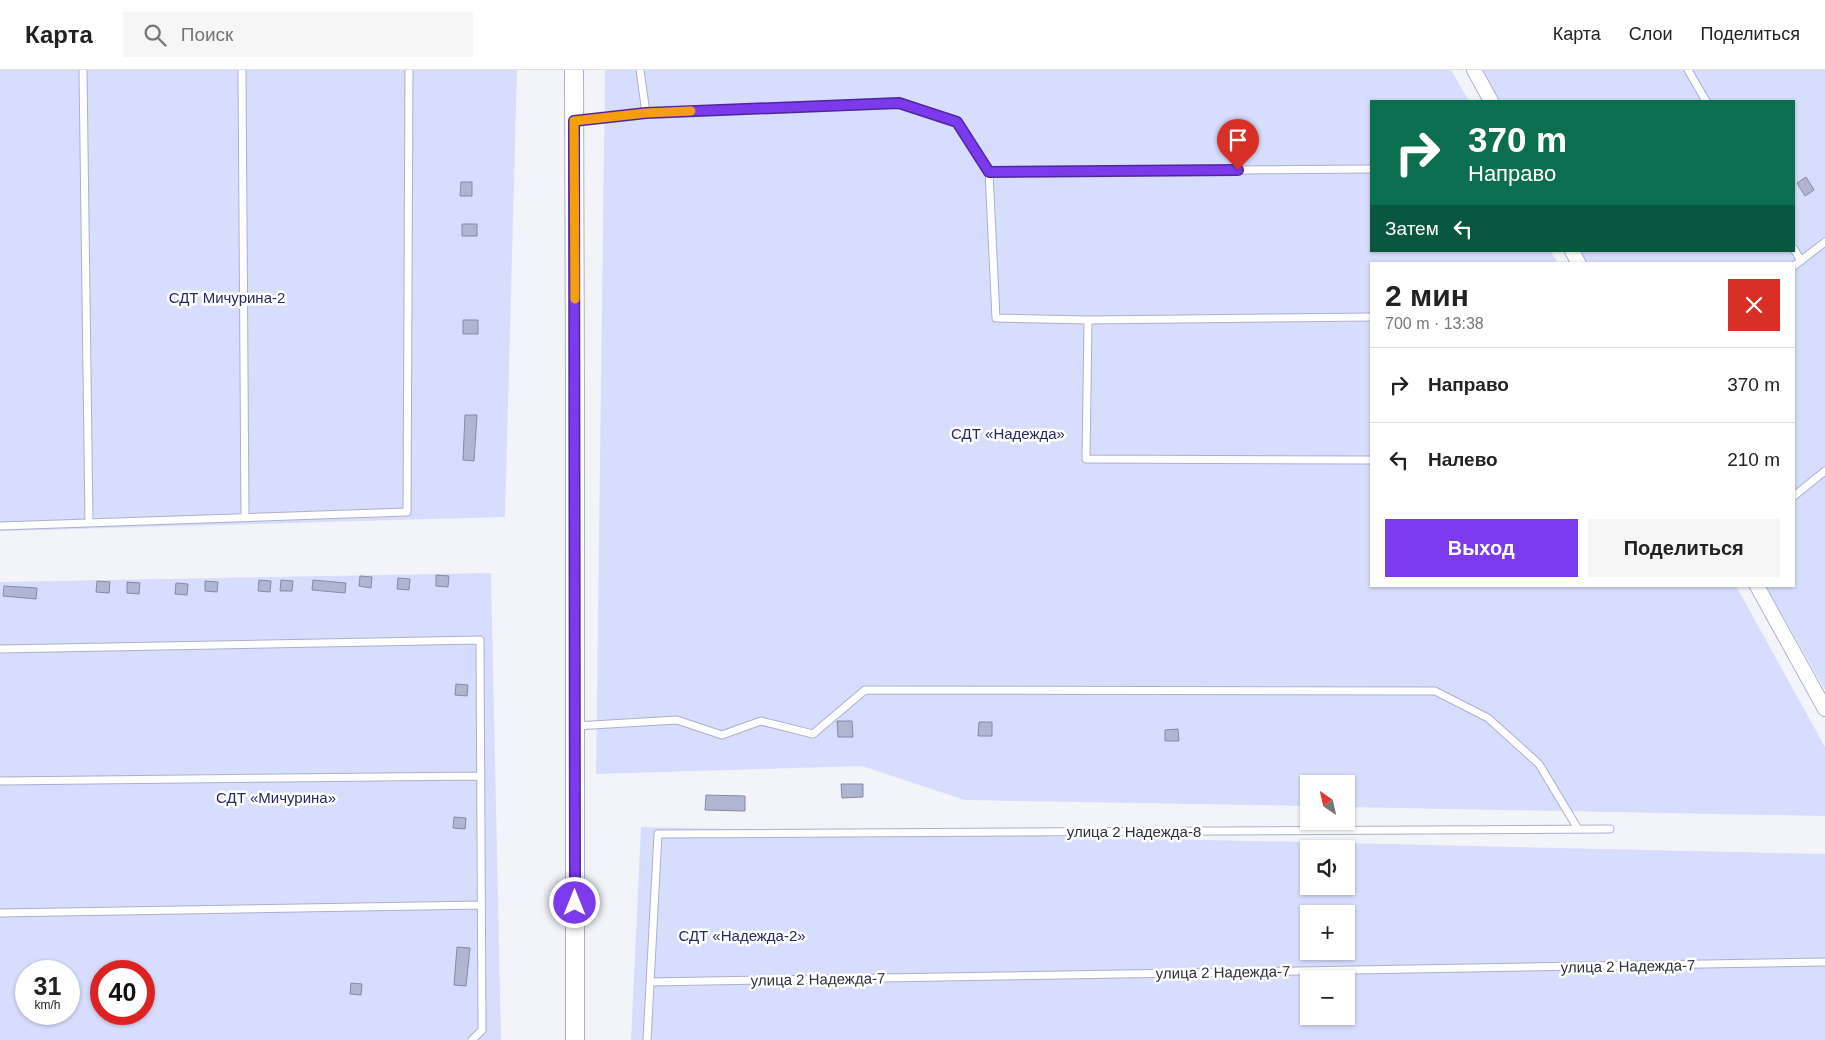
<!DOCTYPE html>
<html lang="ru">
<head>
<meta charset="utf-8">
<style>
  :root { --surface:#fff; --page:#f6f6f6; --text:#222; --muted:#767676; --line:#e0e0e0; --accent:#7c3aed }
  body { margin:0; font-family:Helvetica,sans-serif; background:var(--page); color:var(--text); height:100vh; display:flex; flex-direction:column; font-size:19px; white-space:nowrap }
  * { box-sizing:border-box; margin:0 }
  p { font-size:16px; color:var(--muted) }
  .icon { flex:none; width:28px; height:28px; fill:none; stroke:currentColor; stroke-width:2; stroke-linecap:round; stroke-linejoin:round }
  .map { position:relative; flex:1; overflow:hidden }
  .sheet { position:absolute; left:1370px; top:192px; width:425px; height:325px; display:flex; flex-direction:column; background:var(--surface); border-radius:0px; box-shadow:0 1px 4px #0004 }
  .sheet>* { flex:none }
  .hud { position:absolute; left:1370px; top:30px; width:425px; height:152px; border-radius:0px; box-shadow:0 1px 4px #0004; background:#0b6e4f; color:#fff; overflow:hidden }
  .needle { width:32px; rotate:326deg }
  .buttons { position:absolute; left:1300px; top:705px; display:grid; gap:10px }
  .buttons a { display:grid; place-items:center; width:55px; height:55px; border-radius:0px; background:var(--surface); box-shadow:0 1px 4px #0004; font-size:25px }
  .speed { position:absolute; left:15px; top:890px; display:flex; gap:10px; font-size:25px; font-weight:700; text-align:center }
  .speed>* { display:grid; place-content:center; width:65px; height:65px; border-radius:50%; background:var(--surface); box-shadow:0 1px 4px #0004; line-height:1 }
  .speed small { font-size:12px; font-weight:400 }
  .speed .limit { border:8px solid #d22; background:#fff; color:#111 }
  .pin { position:absolute; display:grid; place-items:center; width:42px; height:42px; color:#fff; margin:-51px -21px; border-radius:50% 50% 50% 0; rotate:-45deg; box-shadow:0 0 5px #0007 }
  .pin .icon { rotate:45deg }
  .me { position:absolute; width:55px; margin:-28px; rotate:0deg; stroke-linejoin:round; filter:drop-shadow(0 0 4px #0008) }
  .turn { display:flex; align-items:center; gap:18px; height:105px; padding:0 15px; font-size:22px }
  .turn .icon { width:65px; height:65px; stroke-width:2.5 }
  .turn b { display:block; font-size:35px; line-height:42px }
  .then { display:flex; align-items:center; height:48px; padding:0 15px; background:#0003; gap:10px; font-size:19px }
  .round { display:grid; place-items:center; flex:none; width:52px; height:52px; border-radius:0px; background:var(--page) }
  .summary { display:flex; align-items:center; justify-content:space-between; height:85px; padding:0 15px }
  h1 { font-size:30px; font-weight:800; line-height:38px }
  .cta { display:flex; gap:10px; margin-top:auto; padding:10px 15px }
  .cta a { flex:1; height:58px; border-radius:0px; background:var(--accent); color:#fff; font-size:20px; font-weight:800; line-height:58px; text-align:center }
  .cta a+a { background:var(--page); color:var(--text) }
  ul { padding:0; list-style:none }
  li { display:flex; align-items:center; gap:15px; height:75px; padding:0 15px; border-top:1px solid var(--line) }
  li div { flex:1 }
  li b { display:block; font-size:19px }
  li em { font-style:normal }
  header { display:flex; align-items:center; gap:30px; box-sizing:border-box; height:70px; padding:0 25px; background:var(--surface); border-bottom:1px solid var(--line) }
  header strong { font-size:24px }
  nav { display:flex; gap:28px; margin-inline-start:auto; font-size:18px }
  .search { width:350px; height:45px; background:var(--page); display:flex; align-items:center; gap:12px; box-sizing:border-box; padding:0 18px; border-radius:0px; color:var(--muted); font-size:19px }
  .map>svg:first-child { display:block }
  .green { fill:#d7ddfd; fill-rule:evenodd }
  .building { fill:#b0b5d2; stroke:#858aa5 }
  .lines { fill:none; stroke-linecap:round; stroke-linejoin:round }
  .service-casing { stroke:#acb0cd; stroke-width:9 }
  .minor-casing { stroke:#acb0cd; stroke-width:16 }
  .tertiary-casing { stroke:#acb0cd; stroke-width:20 }
  .service { stroke:#fff; stroke-width:7 }
  .minor { stroke:#fff; stroke-width:14 }
  .tertiary { stroke:#fff; stroke-width:18 }
  .route-casing { stroke:#51269a; stroke-width:12 }
  .route { stroke:#7c3aed; stroke-width:9 }
  .slow { stroke:#f59e0b; stroke-width:9 }
  .labels { text-anchor:middle; dominant-baseline:central; stroke-width:5; stroke-linejoin:round; paint-order:stroke }
  .park-label { font-size:15px; fill:#272861; stroke:#fff }
  .street-label { font-size:15px; fill:#2e303c; stroke:#fff }
</style>
</head>
<body>
<header>
<strong>Карта</strong>
<div class="search"><svg class="icon" aria-label="search" viewBox="0 0 24 24"><circle cx="10" cy="10" r="6"/><path d="M15 15l6 6"/></svg>Поиск</div>
<nav><a>Карта</a><a>Слои</a><a>Поделиться</a></nav>
</header>
<div class="map">
<svg width="1825" height="970" viewBox="0 0 1825 970">
  <rect width="100%" height="100%" fill="#f3f4fa"/>
  <path class="green" d="M 0,0 L 517,0 L 505,447 L 0,461 Z
    M 605,0 L 1451,0 L 1469,31 L 1371,31 L 1371,181 L 1551,181 L 1558,194 L 1371,194 L 1371,516 L 1736,516 L 1825,677 L 1825,746 L 1346,737 L 1346,714 L 1309,714 L 1309,736 L 965,730 L 862,696 L 596,704 Z
    M 1476,0 L 1825,0 L 1825,620 L 1766,516 L 1794,516 L 1794,194 L 1583,194 L 1576,181 L 1794,181 L 1794,31 L 1493,31 Z
    M 491,503 L 501,970 L 0,970 L 0,512 ZM 26,901 L 69,901 L 69,944 L 26,944 ZM 101,901 L 144,901 L 144,944 L 101,944 Z
    M 641,757 L 1825,784 L 1825,970 L 631,970 ZM 1309,779 L 1346,779 L 1346,816 L 1309,816 ZM 1309,844 L 1346,844 L 1346,881 L 1309,881 ZM 1309,909 L 1346,909 L 1346,946 L 1309,946 Z"/>
  <path class="building" d="M 1806,107 L 1814,120 L 1805,126 L 1797,113 Z
    M 461,112 L 472,112 L 472,126 L 460,126 Z
    M 462,154 L 477,154 L 477,166 L 462,166 Z
    M 463,250 L 478,250 L 478,264 L 463,264 Z
    M 465,345 L 477,345 L 474,391 L 463,390 Z
    M 436,505 L 449,506 L 448,517 L 436,516 Z
    M 360,506 L 372,507 L 371,518 L 359,516 Z
    M 398,508 L 410,509 L 409,520 L 397,519 Z
    M 259,510 L 271,511 L 270,522 L 258,521 Z
    M 281,510 L 293,511 L 292,521 L 280,521 Z
    M 313,510 L 346,513 L 345,523 L 312,520 Z
    M 97,511 L 110,512 L 109,523 L 96,522 Z
    M 205,511 L 218,512 L 217,522 L 205,521 Z
    M 127,512 L 140,513 L 139,524 L 127,523 Z
    M 176,513 L 188,514 L 187,525 L 175,524 Z
    M 4,516 L 37,518 L 36,529 L 3,526 Z
    M 456,614 L 468,615 L 467,626 L 455,625 Z
    M 837,651 L 852,651 L 853,667 L 838,667 Z
    M 979,652 L 992,652 L 992,666 L 978,666 Z
    M 1178,659 L 1179,671 L 1165,671 L 1165,660 Z
    M 841,714 L 863,714 L 863,727 L 842,728 Z
    M 706,725 L 745,726 L 745,741 L 705,740 Z
    M 454,747 L 466,748 L 465,759 L 453,758 Z
    M 457,877 L 470,878 L 466,916 L 454,915 Z
    M 351,913 L 362,914 L 361,925 L 350,924 Z"/>
  <g class="lines">
    <g class="service-casing">
      <path id="service" d="M 83,0 L 89,453
        M 242,0 L 245,448
        M 640,0 L 646,43
        M 1688,0 L 1706,31
        M 574,51 L 646,43 L 899,33 L 957,52 L 989,102 L 996,248 L 1088,250 L 1086,389 L 1371,390
        M 989,102 L 1371,99
        M 1794,179 L 1801,191
        M 1794,196 L 1825,172
        M 1088,250 L 1371,247
        M 1794,426 L 1825,401
        M 0,456 L 407,442 L 409,0
        M 0,579 L 480,570 L 482,960 L 472,970
        M 575,656 L 677,650 L 722,665 L 761,651 L 813,664 L 865,620 L 1435,621 L 1488,648 L 1539,694 L 1578,759
        M 0,711 L 481,706
        M 0,843 L 481,835
        M 650,912 L 1825,892
        M 647,970 L 658,764 L 1610,759"/>
    </g>
    <g class="minor-casing">
      <path id="minor" d="M 1474,0 L 1491,31
        M 1572,181 L 1579,194
        M 1757,516 L 1825,639"/>
    </g>
    <g class="tertiary-casing">
      <path id="tertiary" d="M 574,0 L 575,319 L 575,970"/>
    </g>
    <use href="#service" class="service"/>
    <use href="#minor" class="minor"/>
    <use href="#tertiary" class="tertiary"/>
  </g>
  <g class="lines">
    <g class="route-casing">
      <path id="route" d="M 575,833 L 574,51 L 646,43 L 899,33 L 957,52 L 989,102 L 1238,100"/>
    </g>
    <use href="#route" class="route"/>
    <path class="slow" d="M 575,229 L 574,51 L 646,43 L 691,41"/>
  </g>
  <g class="labels">
    <g class="park-label">
      <text x="227" y="227">СДТ Мичурина-2</text>
      <text x="1008" y="363">СДТ «Надежда»</text>
      <text x="276" y="727">СДТ «Мичурина»</text>
      <text x="742" y="865">СДТ «Надежда-2»</text>
    </g>
    <g class="street-label">
      <text x="1134" y="761">улица 2 Надежда-8</text>
      <text transform="translate(1628 896) rotate(-1)">улица 2 Надежда-7</text>
      <text transform="translate(1223 902) rotate(-1)">улица 2 Надежда-7</text>
      <text transform="translate(818 909) rotate(-1)">улица 2 Надежда-7</text>
    </g>
  </g>
</svg>
<div class="buttons">
<a><svg class="needle" viewBox="-14 -14 28 28"><path d="M0-13l5 13h-10z" fill="#e53935"/><path d="M0 13l5-13h-10z" fill="#767676"/></svg></a>
<a><svg class="icon" aria-label="sound" viewBox="0 0 24 24"><path d="M4 9h4l5-4v14l-5-4H4zM17 9q2 3 0 6"/></svg></a>
<a>+</a>
<a>−</a>
</div>
<div class="speed"><div>31<small>km/h</small></div><div class="limit">40</div></div>
<div class="pin" style="left:1238px;top:100px;background:#d93025"><svg class="icon" aria-label="arrive" viewBox="0 0 24 24"><path d="M6 21V4h12l-3 4 3 4H6"/></svg></div>
<svg class="me" style="left:575px;top:833px" viewBox="-20 -20 40 40"><circle r="17" fill="#7c3aed" stroke="#fff" stroke-width="3"/><path d="M0-11L8 9 0 5-8 9z" fill="#fff"/></svg>
<div class="hud">
<div class="turn"><svg class="icon" aria-label="right" viewBox="0 0 24 24"><path d="M7 20v-9h11M14 6l5 5-5 5"/></svg><div><b>370 m</b>Направо</div></div>
<div class="then">Затем<svg class="icon" aria-label="left" viewBox="0 0 24 24"><path d="M17 20v-9H6M10 6l-5 5 5 5"/></svg></div>
</div>
<section class="sheet">
<div class="summary"><div><h1>2 мин</h1><p>700 m · 13:38</p></div><a class="round" style="background:#d93025;color:#fff"><svg class="icon" aria-label="close" viewBox="0 0 24 24"><path d="M6 6l12 12M18 6L6 18"/></svg></a></div>
<ul>
<li><svg class="icon" aria-label="right" viewBox="0 0 24 24"><path d="M7 20v-9h11M14 6l5 5-5 5"/></svg><div><b>Направо</b></div><em>370 m</em></li>
<li><svg class="icon" aria-label="left" viewBox="0 0 24 24"><path d="M17 20v-9H6M10 6l-5 5 5 5"/></svg><div><b>Налево</b></div><em>210 m</em></li>
</ul>
<div class="cta"><a>Выход</a><a>Поделиться</a></div>
</section>
</div>
</body>
</html>
